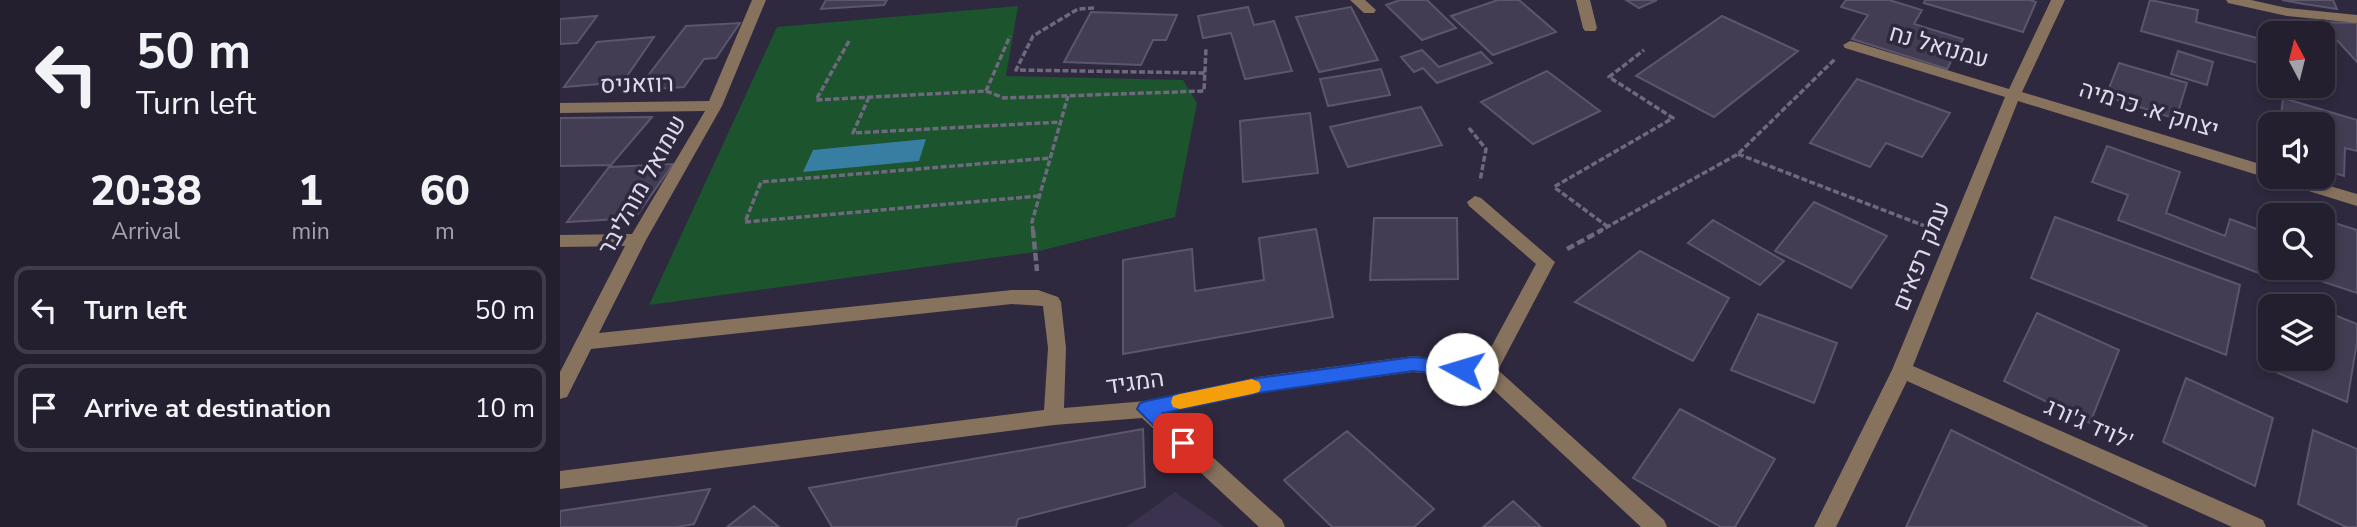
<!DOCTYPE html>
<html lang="en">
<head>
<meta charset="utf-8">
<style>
  :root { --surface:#231f2f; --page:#2b2737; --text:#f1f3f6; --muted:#a3a2aa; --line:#403d4b }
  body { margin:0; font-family:"Nunito Sans",Heebo,sans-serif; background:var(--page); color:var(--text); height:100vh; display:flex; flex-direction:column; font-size:26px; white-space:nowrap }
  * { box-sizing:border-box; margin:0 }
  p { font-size:23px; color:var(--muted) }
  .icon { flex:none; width:38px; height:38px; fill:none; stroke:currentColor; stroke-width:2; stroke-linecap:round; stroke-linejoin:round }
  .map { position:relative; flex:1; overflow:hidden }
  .side { display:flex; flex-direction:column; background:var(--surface); width:560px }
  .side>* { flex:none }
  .guide { background:#231f2f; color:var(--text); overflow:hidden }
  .needle { width:46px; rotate:353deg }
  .fabs { position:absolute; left:1698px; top:21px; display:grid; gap:14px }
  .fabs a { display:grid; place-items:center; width:77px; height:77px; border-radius:14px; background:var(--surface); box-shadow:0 4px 10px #0003,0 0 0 2px var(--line); font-size:35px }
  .pin { position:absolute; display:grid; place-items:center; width:60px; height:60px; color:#fff; margin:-30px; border-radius:14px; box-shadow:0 4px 10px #0006 }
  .me { position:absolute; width:77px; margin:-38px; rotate:276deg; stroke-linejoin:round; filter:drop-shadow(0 0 5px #0008) }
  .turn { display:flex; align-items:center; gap:24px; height:147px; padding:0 21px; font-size:32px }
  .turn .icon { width:91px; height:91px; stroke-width:2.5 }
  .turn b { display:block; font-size:49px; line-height:60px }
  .eta { display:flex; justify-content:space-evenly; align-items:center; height:119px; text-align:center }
  .eta b { font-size:42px; font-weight:800; line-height:49px }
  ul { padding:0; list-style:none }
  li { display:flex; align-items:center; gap:21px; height:88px; margin:0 14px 10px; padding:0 7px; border:4px solid var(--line); border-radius:14px }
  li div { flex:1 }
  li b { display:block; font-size:26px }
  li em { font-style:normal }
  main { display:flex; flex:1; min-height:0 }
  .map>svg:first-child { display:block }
  .built { fill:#3a324e }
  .green { fill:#1b542d }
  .water { fill:#387da2 }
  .building { fill:#433d54; stroke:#5b556d; stroke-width:2 }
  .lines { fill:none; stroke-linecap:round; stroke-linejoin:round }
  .path-far1 { stroke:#6f697d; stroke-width:3.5; stroke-dasharray:6 2.5; stroke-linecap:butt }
  .path { stroke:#6f697d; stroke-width:4.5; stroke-dasharray:8 3.5; stroke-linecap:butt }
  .minor { fill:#87725d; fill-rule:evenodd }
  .route { fill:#2563eb; stroke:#184099; stroke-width:2 }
  .slow { fill:#f59e0b }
  .labels { text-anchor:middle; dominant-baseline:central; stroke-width:7; stroke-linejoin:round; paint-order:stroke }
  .street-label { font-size:24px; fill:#dfdbea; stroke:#2f293f }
</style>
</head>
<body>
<main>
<section class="side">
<div class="guide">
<div class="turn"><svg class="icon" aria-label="left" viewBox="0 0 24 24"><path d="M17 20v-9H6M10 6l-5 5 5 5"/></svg><div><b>50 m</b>Turn left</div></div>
</div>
<div class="eta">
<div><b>20:38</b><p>Arrival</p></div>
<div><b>1</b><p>min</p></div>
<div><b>60</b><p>m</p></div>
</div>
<ul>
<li><svg class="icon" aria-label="left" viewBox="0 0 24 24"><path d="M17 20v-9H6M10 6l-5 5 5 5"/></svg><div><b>Turn left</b></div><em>50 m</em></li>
<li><svg class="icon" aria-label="arrive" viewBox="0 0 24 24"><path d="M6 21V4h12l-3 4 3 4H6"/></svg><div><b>Arrive at destination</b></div><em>10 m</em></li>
</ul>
</section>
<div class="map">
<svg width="1797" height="527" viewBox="0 0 1797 527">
  <rect width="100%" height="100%" fill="#2f293f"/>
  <path class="built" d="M 615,492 L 665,527 L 566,527 Z"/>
  <path class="green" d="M 458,6 L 446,76 L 623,80 L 637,103 L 615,217 L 475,252 L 89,305 L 217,27 Z"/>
  <path class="water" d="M 366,139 L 359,161 L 243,172 L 253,150 Z"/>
  <path class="building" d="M 266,0 L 327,0 L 324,5 L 261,9 Z
    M 840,0 L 867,0 L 896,28 L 862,40 L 826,5 Z
    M 938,0 L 959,0 L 996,32 L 933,55 L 891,16 Z
    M 1066,0 L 1097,0 L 1079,8 Z
    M 1286,0 L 1329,0 L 1362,10 L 1354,24 L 1403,39 L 1387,69 L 1292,39 L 1308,15 L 1281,7 Z
    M 1365,0 L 1470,0 L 1476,2 L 1463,32 L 1364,3 Z
    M 1590,0 L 1638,10 L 1636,22 L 1701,39 L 1698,63 L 1581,31 Z
    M 1722,0 L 1773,0 L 1777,9 L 1744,4 Z
    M 688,7 L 694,25 L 714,21 L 732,71 L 685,79 L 671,33 L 643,38 L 638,16 Z
    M 791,7 L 818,60 L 759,72 L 736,17 Z
    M 531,12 L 617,15 L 606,40 L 593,40 L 581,65 L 504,62 Z
    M 37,16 L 17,43 L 0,44 L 0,19 Z
    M 1162,16 L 1238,51 L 1154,117 L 1076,76 Z
    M 1756,22 L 1797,23 L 1797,62 L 1776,39 L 1769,39 Z
    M 180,23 L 156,58 L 144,59 L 124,87 L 77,90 L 126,26 Z
    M 94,37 L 63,82 L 4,87 L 37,42 Z
    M 862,50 L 879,67 L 921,52 L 932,63 L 877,83 L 863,68 L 854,72 L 841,57 Z
    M 1618,51 L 1653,62 L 1647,85 L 1611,74 Z
    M 1559,63 L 1627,83 L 1616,119 L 1546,96 Z
    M 821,69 L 830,95 L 768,106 L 760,79 Z
    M 987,71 L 1040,111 L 973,144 L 921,102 Z
    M 1297,79 L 1390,113 L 1362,157 L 1326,143 L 1310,167 L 1250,143 Z
    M 1723,98 L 1797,120 L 1797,151 L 1785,148 L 1784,176 L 1762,169 L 1762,124 L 1720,124 Z
    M 861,107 L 882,145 L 788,167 L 770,127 Z
    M 750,113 L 758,173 L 683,182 L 680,121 Z
    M 92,117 L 51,165 L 0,166 L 0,118 Z
    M 1547,146 L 1620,172 L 1606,213 L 1665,236 L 1670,219 L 1710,234 L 1701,274 L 1558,220 L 1568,195 L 1532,182 Z
    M 113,164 L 75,218 L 7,222 L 49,167 Z
    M 1254,202 L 1327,236 L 1291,288 L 1215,251 Z
    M 1495,217 L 1680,285 L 1666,355 L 1471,278 Z
    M 814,218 L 897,218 L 898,279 L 810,280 Z
    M 1762,219 L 1797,230 L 1797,293 L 1746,276 L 1746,268 L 1762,268 Z
    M 1153,220 L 1224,261 L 1200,285 L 1128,243 Z
    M 756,229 L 773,317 L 563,354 L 563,260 L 632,249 L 635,291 L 704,280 L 699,238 Z
    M 1080,251 L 1169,298 L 1133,361 L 1015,302 Z
    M 1729,297 L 1752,306 L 1727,306 Z
    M 1762,310 L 1797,324 L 1797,342 L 1787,402 L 1713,371 L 1715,359 L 1762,359 Z
    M 1477,313 L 1559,350 L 1530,423 L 1444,381 Z
    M 1198,314 L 1277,343 L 1254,403 L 1171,370 Z
    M 1626,378 L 1713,418 L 1695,486 L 1603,442 Z
    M 1120,409 L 1215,459 L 1175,527 L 1161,527 L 1073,478 Z
    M 583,429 L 585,487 L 458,519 L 456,527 L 272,527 L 249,488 Z
    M 1391,430 L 1494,481 L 1588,527 L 1346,527 Z
    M 1753,430 L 1797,449 L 1797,527 L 1786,527 L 1738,504 Z
    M 787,431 L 874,509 L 854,527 L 772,527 L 724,480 Z
    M 150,489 L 134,524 L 117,527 L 0,527 L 0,511 Z
    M 953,501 L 981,527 L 923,527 Z
    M 194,506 L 219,527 L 167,527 Z"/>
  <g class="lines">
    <path class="path-far1" d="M 534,8 L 518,9 L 473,36 L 456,70 L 645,73
      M 289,41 L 256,100 L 426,91 L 444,98 L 644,91 L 646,48
      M 426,91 L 450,36
      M 309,97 L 293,133 L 501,122
      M 909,128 L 926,149 L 920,181
      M 1178,154 L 1370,228
      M 479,196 L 185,222 L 201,182 L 490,158
      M 1048,227 L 994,187 L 1113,118 L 1049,77 L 1084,50
      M 473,232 L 472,222 L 508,96
      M 1038,232 L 1178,154 L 1275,59"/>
    <path class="path" d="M 473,230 L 477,271
      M 1007,249 L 1042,230"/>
    <path class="minor" d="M 192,0 L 206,0 L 162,106 L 86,240 L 39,333 L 452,290 L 478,290 L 498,297 L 501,302 L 506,348 L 504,408 L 586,401 L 698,377 L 853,356 L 922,364 L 976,264 L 909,206 L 907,202 L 915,196 L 921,198 L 995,262 L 938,370 L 1104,520 L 1107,527 L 1081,527 L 922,379 L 853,372 L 698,393 L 604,413 L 722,520 L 725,527 L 699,527 L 582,418 L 494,425 L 0,489 L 0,471 L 484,410 L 488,348 L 483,306 L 452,304 L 31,349 L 7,397 L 0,399 L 0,372 L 65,246 L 0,247 L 0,235 L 72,234 L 145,111 L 0,113 L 0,103 L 149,101 Z
      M 790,0 L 805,0 L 816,10 L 814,13 L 804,13 Z
      M 1016,0 L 1030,0 L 1037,28 L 1035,31 L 1025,31 L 1023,28 Z
      M 1491,0 L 1505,0 L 1462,92 L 1710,167 L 1710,177 L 1739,177 L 1797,194 L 1797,206 L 1716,181 L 1714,177 L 1704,177 L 1458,101 L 1353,366 L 1703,520 L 1706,527 L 1672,527 L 1347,381 L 1276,527 L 1254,527 L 1332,370 L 1445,97 L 1285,48 L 1283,45 L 1290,41 L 1295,42 L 1449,89 Z
      M 1666,0 L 1691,0 L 1727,8 L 1797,15 L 1797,23 L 1727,16 L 1668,3 Z"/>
  </g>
  <path class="route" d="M 853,357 L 902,362 L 908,364 L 911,369 L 908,374 L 902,376 L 853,371 L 698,393 L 603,413 L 632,443 L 629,448 L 623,451 L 616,448 L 577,409 L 580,403 L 586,401 L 698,378 Z"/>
  <path class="slow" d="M 692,379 L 699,382 L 701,387 L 699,392 L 692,394 L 620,409 L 613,407 L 611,402 L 613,396 L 620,394 Z"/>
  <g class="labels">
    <g class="street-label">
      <text transform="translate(1379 46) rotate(16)">עמנואל נח</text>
      <text transform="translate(77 84) rotate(-1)">רוזאניס</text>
      <text transform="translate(1589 109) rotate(17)">יצחק א. כרמיה</text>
      <text transform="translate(82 185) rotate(-61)">שמואל מוהליבר</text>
      <text transform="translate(1361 256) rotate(-68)">עמק רפאים</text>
      <text transform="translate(575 382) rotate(-8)">המגיד</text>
      <text transform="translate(1529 424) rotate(24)">לויד ג'ורג'</text>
    </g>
  </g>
</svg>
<div class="fabs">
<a><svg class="needle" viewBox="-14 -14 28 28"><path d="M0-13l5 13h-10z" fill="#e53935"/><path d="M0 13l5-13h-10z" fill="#a3a2aa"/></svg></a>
<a><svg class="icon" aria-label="sound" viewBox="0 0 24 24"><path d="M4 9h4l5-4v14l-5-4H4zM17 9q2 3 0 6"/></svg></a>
<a><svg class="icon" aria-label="search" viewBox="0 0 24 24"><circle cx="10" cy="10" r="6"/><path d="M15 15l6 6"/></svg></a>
<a><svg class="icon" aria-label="layers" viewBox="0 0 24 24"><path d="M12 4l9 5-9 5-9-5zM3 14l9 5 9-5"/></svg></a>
</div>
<div class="pin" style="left:623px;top:443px;background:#d93025"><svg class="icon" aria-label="arrive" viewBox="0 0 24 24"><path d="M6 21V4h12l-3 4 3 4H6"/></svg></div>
<svg class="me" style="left:902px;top:369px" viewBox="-20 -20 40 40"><circle r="19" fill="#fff"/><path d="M0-13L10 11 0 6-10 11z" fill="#2563eb"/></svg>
</div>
</main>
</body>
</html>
